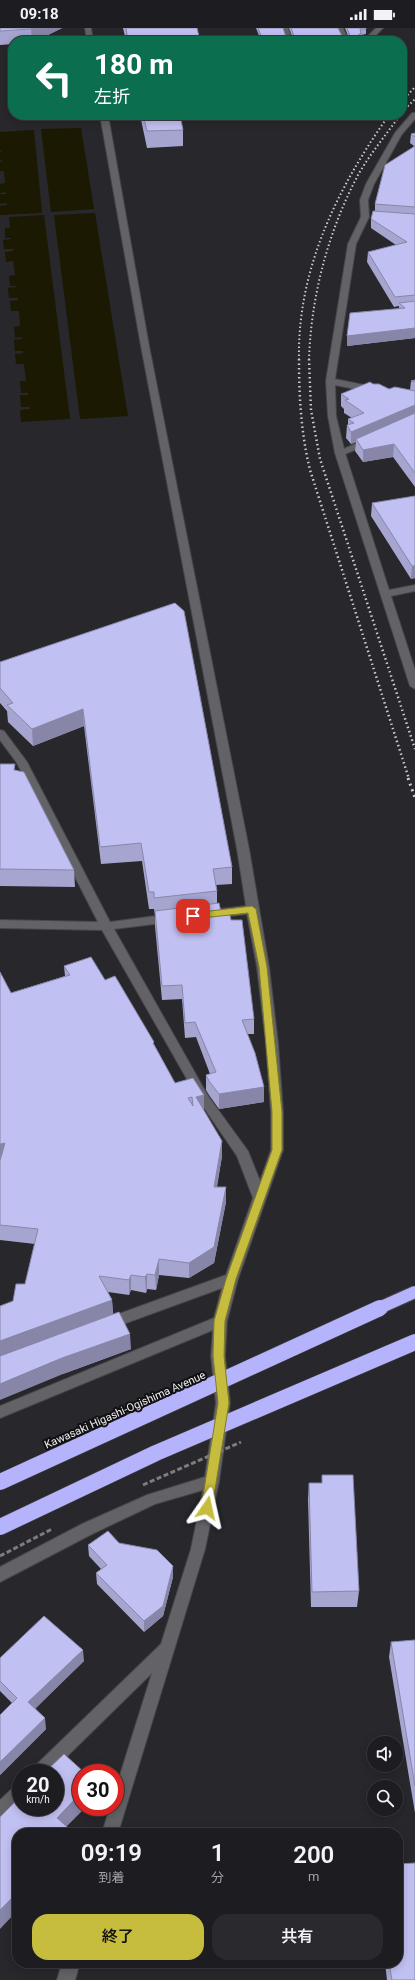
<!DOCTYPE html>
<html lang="ja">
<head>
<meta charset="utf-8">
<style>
  :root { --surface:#1d1d21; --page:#2a2a2e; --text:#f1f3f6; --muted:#a0a2a5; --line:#3b3b3f; --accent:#c6bc3d }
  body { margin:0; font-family:Roboto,"Noto Sans JP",sans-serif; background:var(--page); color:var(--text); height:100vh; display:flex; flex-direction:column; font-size:15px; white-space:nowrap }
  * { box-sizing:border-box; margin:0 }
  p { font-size:13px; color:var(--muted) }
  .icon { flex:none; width:22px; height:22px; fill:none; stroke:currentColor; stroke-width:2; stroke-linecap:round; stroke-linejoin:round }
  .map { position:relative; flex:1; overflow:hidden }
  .details { position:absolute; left:12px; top:1800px; width:391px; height:140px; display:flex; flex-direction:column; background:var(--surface); border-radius:16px; box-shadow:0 2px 10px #0003,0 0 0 1px var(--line) }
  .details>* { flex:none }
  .banner { position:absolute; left:8px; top:8px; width:399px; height:84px; border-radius:16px; box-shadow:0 2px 10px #0003,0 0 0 1px var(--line); background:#0b6e4f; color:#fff; overflow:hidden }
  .tools { position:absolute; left:367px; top:1708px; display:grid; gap:8px }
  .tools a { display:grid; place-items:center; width:36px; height:36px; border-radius:50%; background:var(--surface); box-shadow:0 2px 10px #0003,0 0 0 1px var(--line); font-size:20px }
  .speed { position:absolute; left:12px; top:1736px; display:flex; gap:8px; font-size:20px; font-weight:700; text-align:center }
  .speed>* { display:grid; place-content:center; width:52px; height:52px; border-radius:50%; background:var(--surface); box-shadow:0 2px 10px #0003,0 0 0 1px var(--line); line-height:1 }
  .speed small { font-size:10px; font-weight:400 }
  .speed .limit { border:6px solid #d22; background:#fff; color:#111 }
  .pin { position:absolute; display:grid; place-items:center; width:34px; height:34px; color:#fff; margin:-17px; border-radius:8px; box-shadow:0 2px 6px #0006 }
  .me { position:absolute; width:44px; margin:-22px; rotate:11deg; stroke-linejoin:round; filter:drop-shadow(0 0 3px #0008) }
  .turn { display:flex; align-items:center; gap:14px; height:84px; padding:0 20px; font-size:18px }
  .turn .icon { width:52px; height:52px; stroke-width:2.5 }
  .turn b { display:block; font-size:28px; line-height:34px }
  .eta { display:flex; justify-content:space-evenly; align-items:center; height:68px; text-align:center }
  .eta b { font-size:24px; font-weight:600; line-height:28px }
  .button { display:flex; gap:8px; margin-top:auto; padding:8px 20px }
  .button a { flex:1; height:46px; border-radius:16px; background:var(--accent); color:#111; font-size:16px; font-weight:600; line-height:46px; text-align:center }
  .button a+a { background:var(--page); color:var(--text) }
  .status { display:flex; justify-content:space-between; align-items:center; height:28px; padding:0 20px; background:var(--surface); direction:ltr }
  .status svg { height:11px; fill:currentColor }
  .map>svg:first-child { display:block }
  .water { fill:#1b1901 }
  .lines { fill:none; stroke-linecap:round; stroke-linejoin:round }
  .lane-casing { stroke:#464649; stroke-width:2 }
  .street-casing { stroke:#464649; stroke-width:2 }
  .lane { fill:#626267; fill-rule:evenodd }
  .street { fill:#626267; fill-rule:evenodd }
  .rail-far2 { stroke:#cccccf; stroke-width:2; stroke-dasharray:1.5 2.5; stroke-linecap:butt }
  .rail-far1 { stroke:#cccccf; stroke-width:2.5; stroke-dasharray:1.5 3; stroke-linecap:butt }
  .rail { stroke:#cccccf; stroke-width:3; stroke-dasharray:2 4; stroke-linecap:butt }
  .highway-bridge-far1-casing { stroke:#464649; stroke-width:14; stroke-linecap:butt }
  .highway-bridge-casing { stroke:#464649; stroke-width:17; stroke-linecap:butt }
  .path-bridge { stroke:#7d7d81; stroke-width:3; stroke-dasharray:5 2.5; stroke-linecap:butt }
  .highway-bridge-far1 { stroke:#b6b3fd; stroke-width:12 }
  .highway-bridge { stroke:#b6b3fd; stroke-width:16 }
  .wall { fill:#a6a5d0 }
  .shaded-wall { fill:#8786a9 }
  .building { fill:#c1c0f2; stroke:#8786a9; fill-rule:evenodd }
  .route { fill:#c6bc3d; stroke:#817a28 }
  .labels { text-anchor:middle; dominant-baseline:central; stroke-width:4; stroke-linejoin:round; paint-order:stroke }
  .street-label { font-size:11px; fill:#efeff2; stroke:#101012 }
</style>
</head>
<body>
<div class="status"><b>09:18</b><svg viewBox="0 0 49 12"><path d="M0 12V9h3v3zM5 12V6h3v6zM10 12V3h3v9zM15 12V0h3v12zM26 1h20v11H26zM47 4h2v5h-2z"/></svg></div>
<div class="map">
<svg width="415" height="1952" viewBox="0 0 415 1952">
  <rect width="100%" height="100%" fill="#27272c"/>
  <path class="water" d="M 81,100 L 94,181 L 51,184 L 41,101 Z
    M 34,102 L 42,185 L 0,187 L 0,178 L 7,177 L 7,175 L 0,176 L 0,166 L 6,166 L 6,164 L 0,165 L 0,156 L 5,155 L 4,143 L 0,143 L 0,134 L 3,134 L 0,132 L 0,124 L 2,124 L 0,122 L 0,104 Z
    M 95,185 L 128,388 L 80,391 L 54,187 Z
    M 44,187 L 70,391 L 21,394 L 20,382 L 30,381 L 30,379 L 21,379 L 20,367 L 28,367 L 28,365 L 21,365 L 20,353 L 26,353 L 24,336 L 16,336 L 15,326 L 23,325 L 23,323 L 15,323 L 14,312 L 22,311 L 21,309 L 15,310 L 14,299 L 20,298 L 19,283 L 11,283 L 10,273 L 18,272 L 18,270 L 9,270 L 8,260 L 16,259 L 16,258 L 10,258 L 9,248 L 15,247 L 13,233 L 6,234 L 5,224 L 13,223 L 13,221 L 4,221 L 3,212 L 11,211 L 11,210 L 5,210 L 5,200 L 10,200 L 9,189 Z"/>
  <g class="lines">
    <g class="lane-casing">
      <path id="lane" d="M 370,409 L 373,410 L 373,414 L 343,427 L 340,428 L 335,425 Z"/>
    </g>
    <g class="street-casing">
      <path id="street" d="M 85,0 L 91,0 L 93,13 L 87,13 Z
        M 282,0 L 288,0 L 293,13 L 287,13 Z
        M 337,0 L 343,0 L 349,13 L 343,13 Z
        M 376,0 L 383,0 L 370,13 L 363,13 Z
        M 412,85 L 415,85 L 415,91 L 402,106 L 374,156 L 368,172 L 369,189 L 356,216 L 335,351 L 374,359 L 378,362 L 374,365 L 335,357 L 336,388 L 345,425 L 389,562 L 415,557 L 415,563 L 391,568 L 415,642 L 415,661 L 410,658 L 335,425 L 328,388 L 326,353 L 348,216 L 361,189 L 360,172 L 366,156 L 395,105 Z
        M 100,87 L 108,87 L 149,318 L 249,821 L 269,939 L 278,1015 L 283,1084 L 283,1122 L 238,1251 L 227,1293 L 225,1328 L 230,1375 L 219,1453 L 205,1521 L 118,1805 L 102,1805 L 110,1779 L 115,1779 L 115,1763 L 152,1645 L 50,1745 L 31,1745 L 33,1740 L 161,1616 L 191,1521 L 203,1462 L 155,1476 L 92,1506 L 0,1554 L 0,1539 L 82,1496 L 147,1467 L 205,1449 L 216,1375 L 211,1328 L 213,1302 L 0,1390 L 0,1378 L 214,1290 L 222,1260 L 107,1302 L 102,1300 L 100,1296 L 102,1292 L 226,1247 L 253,1170 L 237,1128 L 200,1074 L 102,902 L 0,900 L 0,892 L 98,894 L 17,735 L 0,712 L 0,702 L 4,703 L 27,734 L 110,894 L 171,886 L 177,890 L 171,894 L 114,901 L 208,1068 L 248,1123 L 260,1153 L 271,1122 L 271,1084 L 266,1015 L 257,939 L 247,886 L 213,890 L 207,886 L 213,882 L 246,878 L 237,821 L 141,318 Z
        M 21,1755 L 21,1774 L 6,1789 L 0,1791 L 0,1772 L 15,1758 Z
        M 62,1935 L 80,1935 L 75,1952 L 57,1952 Z"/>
    </g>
    <use href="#lane" class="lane"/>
    <use href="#street" class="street"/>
    <path class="rail-far2" d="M 402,73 L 415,59
      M 402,84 L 415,71
      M 299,332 C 297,241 338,159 389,87
      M 309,332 C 311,268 328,204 358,147 C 370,126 386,107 400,87"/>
    <path class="rail-far1" d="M 299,331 C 299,368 301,405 310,442 L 409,751
      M 309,331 L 311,382 L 320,431 L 415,721"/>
    <path class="rail" d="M 408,750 L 415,770"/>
    <g class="highway-bridge-far1-casing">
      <path id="highway-bridge-far1" d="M 377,1281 L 415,1264"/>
    </g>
    <g class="highway-bridge-casing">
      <path id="highway-bridge" d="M 0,1454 L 380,1280
        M 0,1499 L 156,1425 L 415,1314"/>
    </g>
    <path class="path-bridge" d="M 143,1457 L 241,1414
      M 0,1528 L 52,1501"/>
    <use href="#highway-bridge-far1" class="highway-bridge-far1"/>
    <use href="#highway-bridge" class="highway-bridge"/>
  </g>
  <path class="wall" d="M 0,0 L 62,0 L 36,13 L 13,13 L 13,16 L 0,17 Z
    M 123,0 L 197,0 L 200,13 L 126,13 Z
    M 256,0 L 283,0 L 286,9 L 292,8 L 289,0 L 338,0 L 342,8 L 348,8 L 345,0 L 366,0 L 366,6 L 361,7 L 361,11 L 358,13 L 261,13 Z
    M 140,87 L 180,87 L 183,102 L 183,118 L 147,120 Z
    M 415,105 L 415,310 L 347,318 L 399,281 L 399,278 L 394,279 L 367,234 L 368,224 L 396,217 L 371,200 L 371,191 L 375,183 L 375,176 L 414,118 L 410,115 L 411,106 Z
    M 415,352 L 415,459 L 393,429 L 363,434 L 355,423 L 356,414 L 351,416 L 346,410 L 347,397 L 348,397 L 348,391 L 352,390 L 344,385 L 344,381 L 341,378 L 341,366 L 373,356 L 389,361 L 410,362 L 411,353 Z
    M 415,468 L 415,550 L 411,551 L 371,488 L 372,475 Z
    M 175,575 L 232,839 L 232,856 L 216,857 L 217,863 L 217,875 L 221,884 L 231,892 L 254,991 L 254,1006 L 247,1006 L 264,1074 L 219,1081 L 209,1067 L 206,1062 L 206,1047 L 210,1046 L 196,1009 L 185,1010 L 182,971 L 162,972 L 155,898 L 155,887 L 154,881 L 149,881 L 142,833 L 101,836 L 84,698 L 33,718 L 8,694 L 7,683 L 0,675 L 0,634 Z
    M 0,736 L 16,742 L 74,842 L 75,859 L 0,858 Z
    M 64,938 L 105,952 L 155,1018 L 175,1055 L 204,1067 L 204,1083 L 222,1128 L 217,1159 L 226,1174 L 214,1235 L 189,1250 L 159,1247 L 156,1262 L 147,1261 L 146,1265 L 131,1262 L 129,1267 L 108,1264 L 112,1272 L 113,1286 L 131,1321 L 63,1346 L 13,1273 L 25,1256 L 35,1216 L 0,1212 L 0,944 L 11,965 L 65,948 Z
    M 322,1447 L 359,1563 L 357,1579 L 311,1579 L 308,1471 L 309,1455 L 322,1455 Z
    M 119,1515 L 173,1538 L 173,1549 L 163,1588 L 144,1604 L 97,1556 L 96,1545 L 101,1541 L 89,1528 L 88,1517 Z
    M 415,1612 L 415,1785 L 389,1629 L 391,1614 Z
    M 0,1630 L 84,1633 L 35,1680 L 46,1701 L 0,1747 L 0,1687 L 12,1675 L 0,1663 Z
    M 385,1935 L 398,1935 L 415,1952 L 387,1952 Z"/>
  <path class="shaded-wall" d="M 33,0 L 62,0 L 36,13 L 32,13 L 31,1 Z
    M 361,5 L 361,11 L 358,13 L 351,13 Z
    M 415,300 L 415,310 L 347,318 L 347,308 Z
    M 415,377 L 415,389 L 356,411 L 356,414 L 351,416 L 351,404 Z
    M 394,416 L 393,429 L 363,434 L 363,422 Z
    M 412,538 L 415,538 L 415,550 L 411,551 Z
    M 83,681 L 84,698 L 33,718 L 32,701 Z
    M 264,1059 L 264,1074 L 219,1081 L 219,1066 Z
    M 204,1067 L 204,1083 L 196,1069 Z
    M 222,1113 L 222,1128 L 214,1174 L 214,1159 Z
    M 5,1115 L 0,1132 L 0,1116 Z
    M 226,1159 L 226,1174 L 214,1235 L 189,1250 L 189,1235 Z
    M 159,1231 L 159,1247 L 156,1262 L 155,1247 Z
    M 147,1246 L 147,1261 L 146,1265 L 145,1249 Z
    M 131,1247 L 131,1262 L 129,1267 L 129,1252 Z
    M 112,1272 L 113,1287 L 0,1328 L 0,1313 Z
    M 130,1306 L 131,1321 L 63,1346 L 0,1372 L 0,1356 L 62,1330 Z
    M 173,1538 L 173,1549 L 163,1588 L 144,1604 L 144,1593 Z
    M 83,1622 L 84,1633 L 30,1686 L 28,1674 Z
    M 45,1690 L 46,1701 L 0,1747 L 0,1734 Z
    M 81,1765 L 81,1779 L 86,1779 L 60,1805 L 57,1790 Z
    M 17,1865 L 17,1883 L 0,1901 L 0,1882 Z"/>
  <path class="building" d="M 0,0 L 33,0 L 31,1 L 0,3 Z
    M 126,0 L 197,0 L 200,13 L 128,13 Z
    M 258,0 L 283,0 L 286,9 L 294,8 L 291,0 L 338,0 L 342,8 L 350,8 L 347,0 L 366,0 L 366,1 L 360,1 L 361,5 L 351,13 L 263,13 Z
    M 143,87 L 180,87 L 183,102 L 147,103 Z
    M 415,105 L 415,109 L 411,106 Z
    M 415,118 L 415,179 L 375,176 L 385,137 Z
    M 373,183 L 415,186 L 415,267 L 395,269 L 368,224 L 407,214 L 371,191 Z
    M 415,273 L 415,300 L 347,308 L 350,285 L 405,280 L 399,275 Z
    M 415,352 L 415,354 L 411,353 Z
    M 370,354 L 373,356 L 379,356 L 389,361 L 395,359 L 415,363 L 415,377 L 351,404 L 347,397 L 354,395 L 348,391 L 364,385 L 345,372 L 349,371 L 341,366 Z
    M 415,385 L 415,445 L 394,416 L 363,422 L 356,411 Z
    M 415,468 L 415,538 L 412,538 L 372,475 Z
    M 175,575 L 184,583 L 232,839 L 213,841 L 217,863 L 154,870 L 154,864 L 149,864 L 141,815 L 100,819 L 83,681 L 32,701 L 7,677 L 13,675 L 0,660 L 0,634 Z
    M 0,736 L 15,736 L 14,742 L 24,744 L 74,842 L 0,841 Z
    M 219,875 L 221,884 L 229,884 L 231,892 L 242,892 L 254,991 L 242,992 L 255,1025 L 264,1059 L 219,1066 L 209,1053 L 206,1047 L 216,1044 L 195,994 L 185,995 L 182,957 L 162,958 L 155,883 Z
    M 91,929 L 105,952 L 115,948 L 154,1014 L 153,1015 L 175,1055 L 193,1050 L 204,1067 L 196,1069 L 222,1113 L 214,1159 L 226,1159 L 214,1219 L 189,1235 L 159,1231 L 155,1247 L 147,1246 L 145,1249 L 131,1247 L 129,1252 L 99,1248 L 112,1272 L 0,1313 L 0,1278 L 13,1273 L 16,1256 L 25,1256 L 38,1201 L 0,1197 L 0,1133 L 5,1115 L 0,1116 L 0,944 L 11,965 L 70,947 L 64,938 ZM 192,1069 L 193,1078 L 188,1070 Z
    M 119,1284 L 130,1306 L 62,1330 L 0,1356 L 0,1328 Z
    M 322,1447 L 353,1447 L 359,1563 L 312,1564 L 309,1455 L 322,1455 Z
    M 108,1503 L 119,1515 L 157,1522 L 173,1538 L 163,1578 L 144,1593 L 96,1545 L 107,1537 L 88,1517 Z
    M 44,1588 L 83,1622 L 28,1674 L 45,1690 L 0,1734 L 0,1687 L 17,1670 L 0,1653 L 0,1630 Z
    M 415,1612 L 415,1758 L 391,1614 Z
    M 64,1726 L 85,1745 L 81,1745 L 81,1765 L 57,1790 L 74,1805 L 17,1805 L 17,1865 L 0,1882 L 0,1789 L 21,1768 L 21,1779 L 55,1779 L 55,1745 L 44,1745 Z
    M 415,1835 L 415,1952 L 392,1952 L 389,1935 L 398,1935 L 398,1836 Z"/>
  <path class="route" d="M 252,878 L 256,881 L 267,939 L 282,1084 L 282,1122 L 236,1251 L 225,1293 L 224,1328 L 229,1375 L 212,1480 L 211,1484 L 207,1485 L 203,1484 L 201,1480 L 218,1375 L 213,1328 L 214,1293 L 226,1251 L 272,1122 L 272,1084 L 259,939 L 248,885 L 193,891 L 189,888 L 193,885 Z"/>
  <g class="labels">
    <g class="street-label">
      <text transform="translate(125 1382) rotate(-24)">Kawasaki Higashi-Ogishima Avenue</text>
    </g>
  </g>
</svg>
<div class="tools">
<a><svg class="icon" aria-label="sound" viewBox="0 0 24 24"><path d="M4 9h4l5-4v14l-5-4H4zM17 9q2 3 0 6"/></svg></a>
<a><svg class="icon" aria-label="search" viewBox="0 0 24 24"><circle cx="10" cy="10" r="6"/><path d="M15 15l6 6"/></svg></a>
</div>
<div class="speed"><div>20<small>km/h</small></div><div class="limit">30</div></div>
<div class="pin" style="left:193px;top:888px;background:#d93025"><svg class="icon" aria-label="arrive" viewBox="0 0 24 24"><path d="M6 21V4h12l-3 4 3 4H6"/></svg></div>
<svg class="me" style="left:207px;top:1480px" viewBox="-20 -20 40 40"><path d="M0-17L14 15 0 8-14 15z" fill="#c6bc3d" stroke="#fff" stroke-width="4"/></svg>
<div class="banner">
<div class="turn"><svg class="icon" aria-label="left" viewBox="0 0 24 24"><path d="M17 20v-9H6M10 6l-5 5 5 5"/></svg><div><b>180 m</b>左折</div></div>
</div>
<section class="details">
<div class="eta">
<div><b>09:19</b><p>到着</p></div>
<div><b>1</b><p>分</p></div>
<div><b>200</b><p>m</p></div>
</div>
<div class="button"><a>終了</a><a>共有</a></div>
</section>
</div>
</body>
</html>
